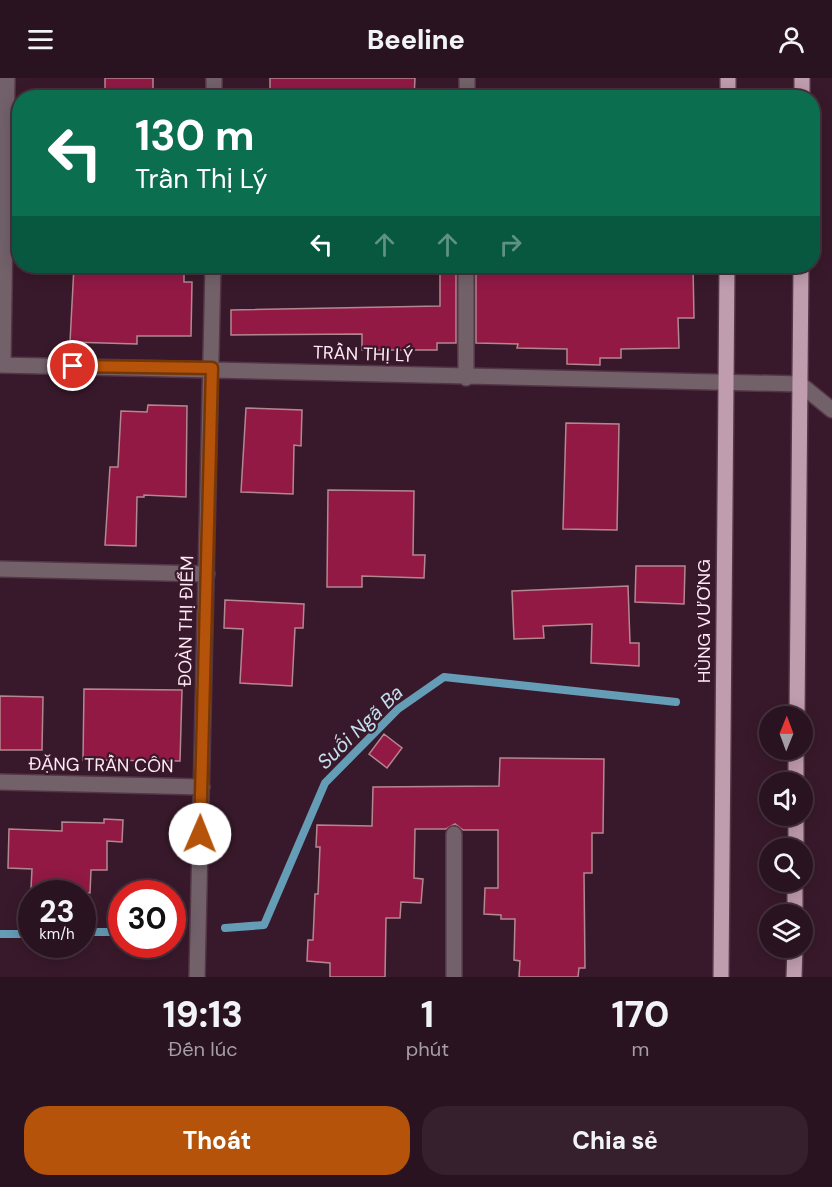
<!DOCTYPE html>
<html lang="vi">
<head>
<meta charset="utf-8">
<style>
  :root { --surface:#2a1320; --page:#36202d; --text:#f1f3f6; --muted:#a59ea5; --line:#46323e; --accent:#b45309 }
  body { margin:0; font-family:"DM Sans",sans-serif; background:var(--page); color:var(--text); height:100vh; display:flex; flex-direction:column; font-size:22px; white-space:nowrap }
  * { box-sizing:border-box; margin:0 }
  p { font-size:20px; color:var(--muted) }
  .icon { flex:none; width:33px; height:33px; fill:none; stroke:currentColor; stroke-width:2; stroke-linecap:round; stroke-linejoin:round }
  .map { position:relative; height:899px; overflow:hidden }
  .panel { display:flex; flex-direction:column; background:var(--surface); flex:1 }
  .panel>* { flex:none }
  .banner { position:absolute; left:12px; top:12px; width:808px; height:183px; border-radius:24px; box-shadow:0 3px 15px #0003,0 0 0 2px var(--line); background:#0b6e4f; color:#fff; overflow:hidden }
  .needle { width:39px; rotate:1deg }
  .tools { position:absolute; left:759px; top:628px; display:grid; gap:12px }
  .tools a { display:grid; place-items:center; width:54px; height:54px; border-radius:50%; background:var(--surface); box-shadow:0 3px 15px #0003,0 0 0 2px var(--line); font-size:30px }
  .speed { position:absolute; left:18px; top:802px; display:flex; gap:12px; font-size:30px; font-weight:700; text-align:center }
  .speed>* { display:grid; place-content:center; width:78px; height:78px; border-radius:50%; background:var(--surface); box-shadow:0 3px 15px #0003,0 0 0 2px var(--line); line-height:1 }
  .speed small { font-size:15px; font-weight:400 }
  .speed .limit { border:9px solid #d22; background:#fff; color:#111 }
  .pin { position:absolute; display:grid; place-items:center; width:51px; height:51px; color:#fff; margin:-26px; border:3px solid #fff; border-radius:50%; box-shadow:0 2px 6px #0007 }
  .me { position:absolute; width:66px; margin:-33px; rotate:1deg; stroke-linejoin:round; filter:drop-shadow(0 0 4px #0008) }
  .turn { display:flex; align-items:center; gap:21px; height:126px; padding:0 24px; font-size:27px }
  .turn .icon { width:78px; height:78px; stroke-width:2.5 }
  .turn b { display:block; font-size:42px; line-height:51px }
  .lanes { display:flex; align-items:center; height:57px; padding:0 24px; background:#0003; justify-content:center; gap:30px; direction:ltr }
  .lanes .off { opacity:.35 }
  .eta { display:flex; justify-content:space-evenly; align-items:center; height:102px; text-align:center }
  .eta b { font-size:36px; font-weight:800; line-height:42px }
  .button { display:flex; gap:12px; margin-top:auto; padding:12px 24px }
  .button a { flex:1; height:69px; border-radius:24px; background:var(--accent); color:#fff; font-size:24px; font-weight:800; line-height:69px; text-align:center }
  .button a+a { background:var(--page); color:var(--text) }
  header { display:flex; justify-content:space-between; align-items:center; height:78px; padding:0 24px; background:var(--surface); font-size:27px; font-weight:800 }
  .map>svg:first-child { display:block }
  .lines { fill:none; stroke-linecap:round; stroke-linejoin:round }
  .stream { stroke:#659db6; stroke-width:8 }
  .building { fill:#911943; stroke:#b48790; stroke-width:1.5 }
  .minor-casing { stroke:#543647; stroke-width:18 }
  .major-casing { stroke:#543647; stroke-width:18 }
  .minor { stroke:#726169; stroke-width:15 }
  .major { stroke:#bf9cae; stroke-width:15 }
  .route-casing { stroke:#753606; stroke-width:15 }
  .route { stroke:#b45309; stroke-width:10 }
  .labels { text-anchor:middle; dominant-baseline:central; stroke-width:4.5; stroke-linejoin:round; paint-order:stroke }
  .street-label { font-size:18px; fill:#ffe9f4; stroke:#38192b }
  .water-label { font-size:20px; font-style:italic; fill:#c3e1ef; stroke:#38192b }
</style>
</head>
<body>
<header><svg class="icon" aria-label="menu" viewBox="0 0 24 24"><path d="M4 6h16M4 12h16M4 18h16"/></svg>Beeline<svg class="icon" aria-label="person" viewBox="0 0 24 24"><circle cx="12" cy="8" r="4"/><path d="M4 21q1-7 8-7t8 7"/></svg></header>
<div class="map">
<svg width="832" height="899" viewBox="0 0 832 899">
  <rect width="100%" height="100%" fill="#38192b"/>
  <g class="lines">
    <path class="stream" d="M 225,850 L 264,847 L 325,705 L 398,631 L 444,599 L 676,624
      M 172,852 L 177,852
      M 82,854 L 122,854
      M 0,856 L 32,856"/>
  </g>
  <path class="building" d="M 105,0 L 153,0 L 153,20 L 105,20 Z
    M 270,0 L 415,0 L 414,20 L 270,20 Z
    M 74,188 L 184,188 L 184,204 L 192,204 L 191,258 L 137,258 L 137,266 L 70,264 Z
    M 544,188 L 693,188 L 694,240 L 678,240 L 679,270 L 621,271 L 621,280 L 600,280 L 600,287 L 567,286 L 567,271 L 517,270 L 518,266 L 476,265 L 476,193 L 517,194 L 544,192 Z
    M 456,193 L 456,265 L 437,265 L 437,272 L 362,272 L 362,256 L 231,257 L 231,232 L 440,228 L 440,194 Z
    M 148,327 L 187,328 L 186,419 L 144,417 L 144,419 L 137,419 L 136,468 L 105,467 L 110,389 L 118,389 L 121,333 L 147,334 Z
    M 246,330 L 302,332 L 301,368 L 294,367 L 293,416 L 241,414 Z
    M 566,345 L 619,346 L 617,452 L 563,451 Z
    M 328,412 L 414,413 L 413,477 L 425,477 L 424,500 L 362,498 L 362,509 L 327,509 Z
    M 636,488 L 685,488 L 684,526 L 635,524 Z
    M 628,508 L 630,565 L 639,565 L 639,588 L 591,585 L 592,546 L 543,548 L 544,560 L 514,561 L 512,513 Z
    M 225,522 L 304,526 L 303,550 L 295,550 L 292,608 L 240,605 L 243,551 L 224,550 Z
    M 84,611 L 182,612 L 180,683 L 83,682 Z
    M 0,618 L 43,619 L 42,672 L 0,672 Z
    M 384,656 L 402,670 L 387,690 L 369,676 Z
    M 500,680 L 604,681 L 603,755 L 592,755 L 592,795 L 584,795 L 585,890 L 579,890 L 578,899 L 519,899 L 520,883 L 514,882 L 515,841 L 501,841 L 501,837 L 484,836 L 485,810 L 498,810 L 498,752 L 463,752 L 455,746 L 446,751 L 415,751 L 414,800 L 423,801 L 421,825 L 401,824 L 400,840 L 386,840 L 385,899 L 330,899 L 330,885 L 307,883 L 308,862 L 313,862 L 315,816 L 318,816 L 320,769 L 316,769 L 317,747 L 372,748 L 373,709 L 499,708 Z
    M 104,741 L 123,742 L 122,764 L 107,763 L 107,792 L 91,792 L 90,815 L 31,811 L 32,791 L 8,790 L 9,751 L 62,753 L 62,744 L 104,745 Z"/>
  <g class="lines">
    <g class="minor-casing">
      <path id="minor" d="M 214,20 L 214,0
        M 467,20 L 467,0
        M 0,287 L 800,306 L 832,332
        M 3,287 L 7,0
        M 466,300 L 466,188
        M 0,491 L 207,496
        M 0,704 L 202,709
        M 454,756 L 454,899
        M 197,899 L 213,188"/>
    </g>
    <g class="major-casing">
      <path id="major" d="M 728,20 L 728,0
        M 802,20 L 802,0
        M 797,639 L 801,188
        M 796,705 L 796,672
        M 796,771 L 796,738
        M 795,837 L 795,804
        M 721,899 L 727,188
        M 794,899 L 795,870"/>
    </g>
    <use href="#minor" class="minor"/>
    <use href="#major" class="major"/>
  </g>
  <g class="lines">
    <g class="route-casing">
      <path id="route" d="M 73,288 L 212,290 L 200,756"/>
    </g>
    <use href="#route" class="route"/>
  </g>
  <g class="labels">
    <g class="street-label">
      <text transform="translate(363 276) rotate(2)">TRẦN THỊ LÝ</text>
      <text transform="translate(186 543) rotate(-89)">ĐOÀN THỊ ĐIỂM</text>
      <text transform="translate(704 543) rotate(-90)">HÙNG VƯƠNG</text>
      <text transform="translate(101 687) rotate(1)">ĐẶNG TRẦN CÔN</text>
    </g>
    <g class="water-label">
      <text transform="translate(360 649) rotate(-44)">Suối Ngã Ba</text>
    </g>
  </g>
</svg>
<div class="tools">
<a><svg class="needle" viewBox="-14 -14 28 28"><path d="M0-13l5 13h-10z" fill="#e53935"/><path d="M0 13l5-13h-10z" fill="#a59ea5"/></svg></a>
<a><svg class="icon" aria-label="sound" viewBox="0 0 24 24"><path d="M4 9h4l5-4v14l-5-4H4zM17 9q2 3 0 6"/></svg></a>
<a><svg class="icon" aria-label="search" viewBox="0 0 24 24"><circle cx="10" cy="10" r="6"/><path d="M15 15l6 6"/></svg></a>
<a><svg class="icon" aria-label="layers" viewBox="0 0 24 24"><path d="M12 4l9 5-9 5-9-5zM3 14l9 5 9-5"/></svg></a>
</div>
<div class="speed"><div>23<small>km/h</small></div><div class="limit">30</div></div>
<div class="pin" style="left:73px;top:288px;background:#d93025"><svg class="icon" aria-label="arrive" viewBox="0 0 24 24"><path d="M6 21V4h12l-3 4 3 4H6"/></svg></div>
<svg class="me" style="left:200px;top:756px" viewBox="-20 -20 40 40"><circle r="19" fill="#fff"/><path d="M0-13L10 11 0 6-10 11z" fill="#b45309"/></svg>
<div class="banner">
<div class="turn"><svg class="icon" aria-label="left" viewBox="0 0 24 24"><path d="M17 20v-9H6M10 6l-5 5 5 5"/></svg><div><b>130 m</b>Trần Thị Lý</div></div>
<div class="lanes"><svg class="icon" aria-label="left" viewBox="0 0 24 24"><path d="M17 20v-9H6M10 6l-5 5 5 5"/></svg><svg class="icon off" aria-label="ahead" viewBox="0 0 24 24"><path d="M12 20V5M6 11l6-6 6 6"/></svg><svg class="icon off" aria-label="ahead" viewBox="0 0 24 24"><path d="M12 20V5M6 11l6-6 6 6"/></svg><svg class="icon off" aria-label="right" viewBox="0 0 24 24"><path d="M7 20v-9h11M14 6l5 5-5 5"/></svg></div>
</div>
</div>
<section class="panel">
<div class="eta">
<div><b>19:13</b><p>Đến lúc</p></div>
<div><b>1</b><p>phút</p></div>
<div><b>170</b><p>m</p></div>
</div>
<div class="button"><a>Thoát</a><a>Chia sẻ</a></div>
</section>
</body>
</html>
